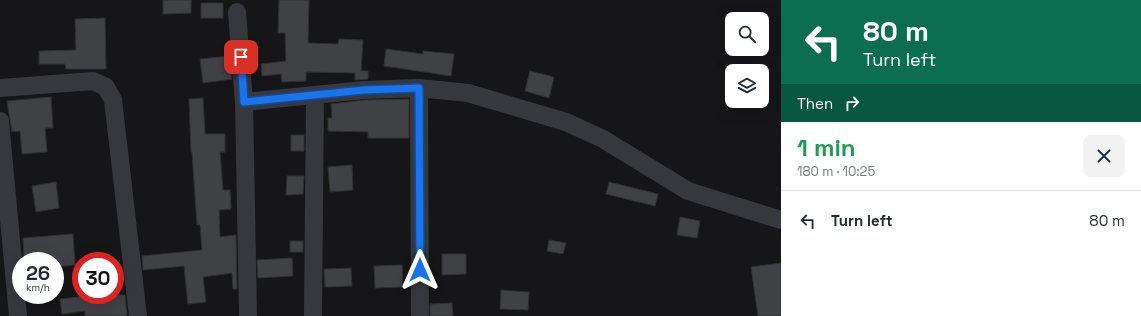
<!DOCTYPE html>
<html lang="en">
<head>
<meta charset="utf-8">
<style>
  :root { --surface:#fff; --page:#f2f2f3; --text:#1f2937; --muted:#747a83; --line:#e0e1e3 }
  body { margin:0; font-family:"Space Grotesk",sans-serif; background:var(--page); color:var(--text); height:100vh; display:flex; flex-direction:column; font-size:15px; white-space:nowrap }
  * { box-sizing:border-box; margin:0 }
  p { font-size:13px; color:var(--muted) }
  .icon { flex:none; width:22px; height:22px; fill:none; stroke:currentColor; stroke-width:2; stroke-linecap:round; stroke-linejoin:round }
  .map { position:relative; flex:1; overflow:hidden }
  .details { display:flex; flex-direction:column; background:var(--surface); width:360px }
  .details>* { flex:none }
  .hud { background:#0b6e4f; color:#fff; overflow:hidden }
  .fabs { position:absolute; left:725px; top:12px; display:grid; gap:8px }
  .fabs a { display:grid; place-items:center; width:44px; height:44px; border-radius:8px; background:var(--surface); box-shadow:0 4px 16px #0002; font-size:20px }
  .speed { position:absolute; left:12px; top:252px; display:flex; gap:8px; font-size:20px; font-weight:700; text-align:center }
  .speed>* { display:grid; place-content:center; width:52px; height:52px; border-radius:50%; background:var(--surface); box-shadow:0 4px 16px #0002; line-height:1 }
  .speed small { font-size:10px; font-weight:400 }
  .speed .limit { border:6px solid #d22; background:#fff; color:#111 }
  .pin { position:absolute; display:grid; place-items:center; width:34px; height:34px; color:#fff; margin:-17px; border-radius:8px; box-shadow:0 2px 6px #0006 }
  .me { position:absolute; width:44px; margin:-22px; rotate:0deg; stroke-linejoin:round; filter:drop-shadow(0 0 3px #0008) }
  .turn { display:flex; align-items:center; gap:14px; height:84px; padding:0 16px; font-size:18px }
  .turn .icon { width:52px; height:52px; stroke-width:2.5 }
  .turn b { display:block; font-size:28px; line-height:34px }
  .then { display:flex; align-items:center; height:38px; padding:0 16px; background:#0003; gap:8px; font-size:15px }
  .round { display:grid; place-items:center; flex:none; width:42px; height:42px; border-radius:8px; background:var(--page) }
  .overview { display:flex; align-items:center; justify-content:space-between; height:68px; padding:0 16px }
  h1 { font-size:24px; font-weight:700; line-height:30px; color:#1e9e55 }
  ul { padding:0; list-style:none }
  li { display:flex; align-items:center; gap:12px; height:60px; padding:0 16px; border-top:1px solid var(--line) }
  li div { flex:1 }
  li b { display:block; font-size:15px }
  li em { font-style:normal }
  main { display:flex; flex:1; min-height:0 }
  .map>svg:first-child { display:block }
  .building { fill:#404145; stroke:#303034 }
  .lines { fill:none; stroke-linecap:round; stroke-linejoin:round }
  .street { stroke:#37383d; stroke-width:18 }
  .route-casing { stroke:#114b97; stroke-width:10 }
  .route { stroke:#1a73e8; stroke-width:7 }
</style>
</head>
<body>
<main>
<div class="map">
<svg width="781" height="316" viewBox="0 0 781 316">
  <rect width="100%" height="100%" fill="#161618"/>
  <path class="building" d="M 163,0 L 191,0 L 191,13 L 163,14 Z
    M 279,0 L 309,0 L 308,43 L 338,44 L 339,39 L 363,40 L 361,71 L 368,71 L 368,79 L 355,80 L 355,73 L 306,72 L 306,81 L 282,82 L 281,74 L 262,76 L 261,64 L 286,61 L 285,33 L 278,33 Z
    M 201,3 L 223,3 L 223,18 L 201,18 Z
    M 105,18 L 106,69 L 66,69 L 65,64 L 39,64 L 39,51 L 76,50 L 75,19 Z
    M 386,49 L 423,54 L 423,51 L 454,54 L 451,76 L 384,66 Z
    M 229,56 L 232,79 L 203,83 L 200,59 Z
    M 530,71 L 554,77 L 549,98 L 525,91 Z
    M 51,97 L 53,128 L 45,128 L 47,152 L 22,154 L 20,131 L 12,132 L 7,101 Z
    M 203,98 L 205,134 L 225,134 L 225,152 L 220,152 L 223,190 L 230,190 L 231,209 L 219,210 L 220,237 L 236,235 L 237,289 L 233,289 L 232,273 L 203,277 L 206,302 L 188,304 L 184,266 L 143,270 L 142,256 L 202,250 L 200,225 L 197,225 L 192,152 L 191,152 L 189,99 Z
    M 409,99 L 409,138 L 368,138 L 368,132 L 328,131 L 328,118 L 332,118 L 331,104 L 365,100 Z
    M 291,135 L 304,135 L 304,151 L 291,151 Z
    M 352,165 L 353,190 L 330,192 L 328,167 Z
    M 287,176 L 304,176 L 303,194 L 286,195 Z
    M 56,182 L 59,208 L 36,212 L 32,186 Z
    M 609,182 L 658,194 L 655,206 L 606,194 Z
    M 680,217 L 700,221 L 697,238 L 677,235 Z
    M 73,234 L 75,265 L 55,267 L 55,261 L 24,261 L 23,238 Z
    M 549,240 L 566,243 L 563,254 L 547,251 Z
    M 290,241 L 303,241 L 303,252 L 290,252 Z
    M 442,254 L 466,254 L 466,274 L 442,275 Z
    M 292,258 L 293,276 L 258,278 L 257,260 Z
    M 781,263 L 781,316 L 758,316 L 751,267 Z
    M 402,265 L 403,287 L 375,288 L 374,266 Z
    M 351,268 L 352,286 L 325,287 L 324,269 Z
    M 501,290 L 529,292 L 528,310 L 500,309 Z
    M 95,295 L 125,295 L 127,316 L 85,316 L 85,311 L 62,314 L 60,299 Z
    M 452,303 L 453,316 L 430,316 L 430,304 Z"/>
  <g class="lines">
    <path class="street" d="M 237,12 L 244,102 L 248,316
      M 0,88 L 93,81 L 106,87 L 113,100 L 138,316
      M 419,88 L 420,316
      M 244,102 L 364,90 L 419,88 L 468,93 L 566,122 L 603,139 L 688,191 L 781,220
      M 0,121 L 18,316
      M 313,316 L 315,95"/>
  </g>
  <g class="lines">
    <g class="route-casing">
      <path id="route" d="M 241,57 L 244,102 L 364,90 L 419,88 L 420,270"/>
    </g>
    <use href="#route" class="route"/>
  </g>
</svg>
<div class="fabs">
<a><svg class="icon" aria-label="search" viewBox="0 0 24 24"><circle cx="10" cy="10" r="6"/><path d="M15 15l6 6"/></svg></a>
<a><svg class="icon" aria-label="layers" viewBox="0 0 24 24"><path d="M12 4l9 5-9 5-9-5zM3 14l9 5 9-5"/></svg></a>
</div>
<div class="speed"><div>26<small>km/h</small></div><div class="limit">30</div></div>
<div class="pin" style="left:241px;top:57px;background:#d93025"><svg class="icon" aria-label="arrive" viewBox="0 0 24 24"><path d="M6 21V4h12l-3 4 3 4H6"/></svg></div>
<svg class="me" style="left:420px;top:270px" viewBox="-20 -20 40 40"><path d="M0-17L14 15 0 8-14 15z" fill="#1a73e8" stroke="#fff" stroke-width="4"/></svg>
</div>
<section class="details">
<div class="hud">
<div class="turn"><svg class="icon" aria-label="left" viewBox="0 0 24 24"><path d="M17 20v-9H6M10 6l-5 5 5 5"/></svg><div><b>80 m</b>Turn left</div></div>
<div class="then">Then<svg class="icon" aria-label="right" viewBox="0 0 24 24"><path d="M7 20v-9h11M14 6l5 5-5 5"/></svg></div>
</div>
<div class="overview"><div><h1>1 min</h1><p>180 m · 10:25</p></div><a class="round"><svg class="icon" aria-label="close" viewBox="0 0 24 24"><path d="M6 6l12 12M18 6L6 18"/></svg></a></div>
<ul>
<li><svg class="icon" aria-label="left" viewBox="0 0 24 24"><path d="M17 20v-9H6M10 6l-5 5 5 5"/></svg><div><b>Turn left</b></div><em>80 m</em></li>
</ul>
</section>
</main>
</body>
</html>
